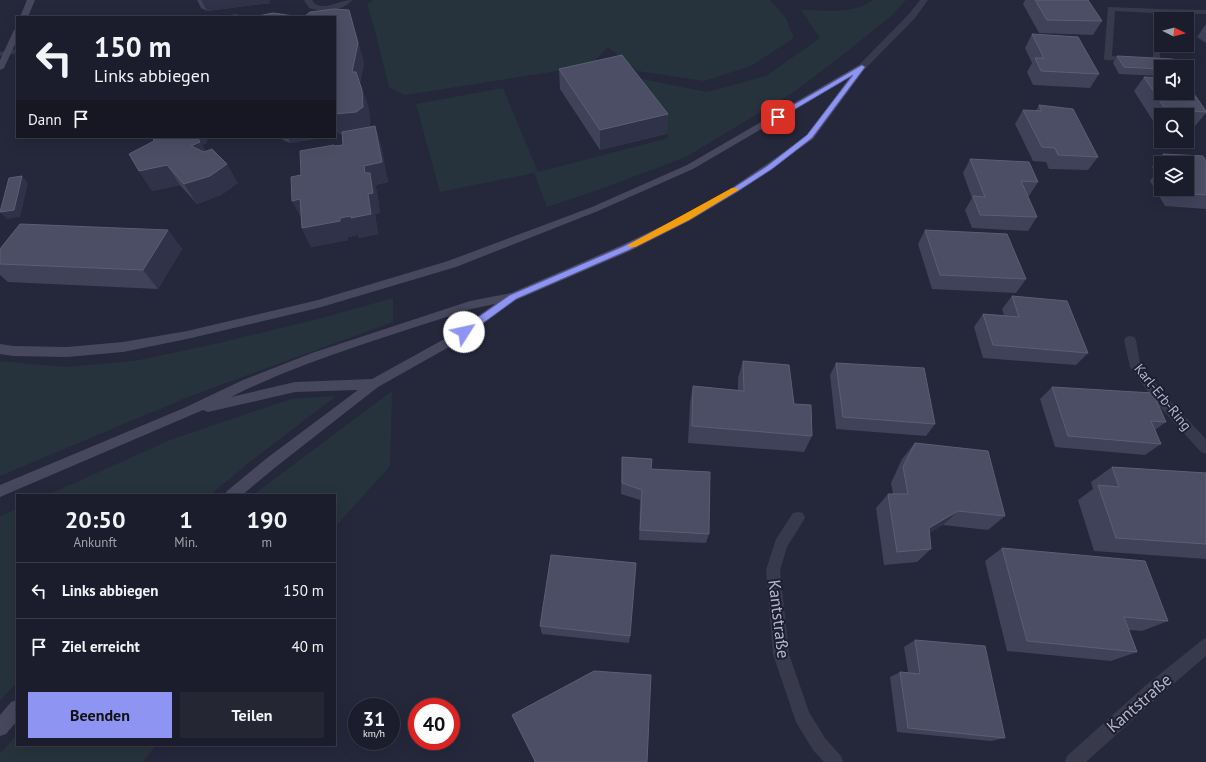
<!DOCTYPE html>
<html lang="de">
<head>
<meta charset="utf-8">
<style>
  :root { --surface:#1c1d2c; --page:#252634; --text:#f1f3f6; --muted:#a0a2a9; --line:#3a3b48; --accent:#8e94f2 }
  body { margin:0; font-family:"PT Sans",sans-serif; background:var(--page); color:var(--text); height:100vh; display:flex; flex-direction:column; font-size:15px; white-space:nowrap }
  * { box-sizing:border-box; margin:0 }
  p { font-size:13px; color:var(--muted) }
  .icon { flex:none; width:22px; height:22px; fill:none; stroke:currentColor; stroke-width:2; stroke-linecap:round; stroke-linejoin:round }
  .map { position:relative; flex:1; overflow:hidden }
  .details { position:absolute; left:16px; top:494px; width:320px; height:252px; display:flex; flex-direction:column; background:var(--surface); border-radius:0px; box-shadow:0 4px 16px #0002,0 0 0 1px var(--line) }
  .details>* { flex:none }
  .banner { position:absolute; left:16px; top:16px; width:320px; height:122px; border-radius:0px; box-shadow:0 4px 16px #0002,0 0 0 1px var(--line); background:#1c1d2c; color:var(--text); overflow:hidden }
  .needle { width:26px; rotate:96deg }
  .fabs { position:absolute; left:1154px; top:12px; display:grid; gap:8px }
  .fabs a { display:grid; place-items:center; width:40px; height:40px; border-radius:0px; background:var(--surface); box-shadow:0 4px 16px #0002,0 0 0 1px var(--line); font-size:20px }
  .speed { position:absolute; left:348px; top:698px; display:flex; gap:8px; font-size:20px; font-weight:700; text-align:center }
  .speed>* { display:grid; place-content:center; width:52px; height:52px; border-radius:50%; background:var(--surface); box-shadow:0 4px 16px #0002,0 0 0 1px var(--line); line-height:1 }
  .speed small { font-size:10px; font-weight:400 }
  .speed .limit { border:6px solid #d22; background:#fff; color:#111 }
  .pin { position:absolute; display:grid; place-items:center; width:34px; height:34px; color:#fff; margin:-17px; border-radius:8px; box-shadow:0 2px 6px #0006 }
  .me { position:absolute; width:44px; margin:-22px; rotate:55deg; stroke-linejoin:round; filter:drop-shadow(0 0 3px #0008) }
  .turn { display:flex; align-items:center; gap:14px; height:84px; padding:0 12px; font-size:18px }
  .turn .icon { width:52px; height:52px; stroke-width:2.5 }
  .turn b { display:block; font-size:28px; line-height:34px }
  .then { display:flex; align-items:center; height:38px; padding:0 12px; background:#0003; gap:8px; font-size:15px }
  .eta { display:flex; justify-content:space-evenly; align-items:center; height:68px; text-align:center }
  .eta b { font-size:24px; font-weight:600; line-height:28px }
  .cta { display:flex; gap:8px; margin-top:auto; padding:8px 12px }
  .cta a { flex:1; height:46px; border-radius:0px; background:var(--accent); color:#111; font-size:16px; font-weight:600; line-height:46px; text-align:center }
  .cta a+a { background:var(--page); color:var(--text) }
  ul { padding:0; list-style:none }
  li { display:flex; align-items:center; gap:12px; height:56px; padding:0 12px; border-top:1px solid var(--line) }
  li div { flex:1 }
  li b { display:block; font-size:15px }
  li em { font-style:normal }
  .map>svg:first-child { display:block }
  .green { fill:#27333c }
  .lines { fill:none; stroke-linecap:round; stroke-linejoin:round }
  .lane { fill:#383a4c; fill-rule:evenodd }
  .street { fill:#383a4c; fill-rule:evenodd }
  .secondary { fill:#47485e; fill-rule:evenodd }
  .wall { fill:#40425a; fill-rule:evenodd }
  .shaded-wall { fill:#303249 }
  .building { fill:#4c4e66; stroke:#5c5e75 }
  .route { fill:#8e94f2; stroke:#5c609d }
  .slow { fill:#f59e0b }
  .labels { text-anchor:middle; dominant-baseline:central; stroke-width:4; stroke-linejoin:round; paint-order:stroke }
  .street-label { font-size:14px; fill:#b4b5c7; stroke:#1d1f31 }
  .near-street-label { font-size:17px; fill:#b4b5c7; stroke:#1d1f31 }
</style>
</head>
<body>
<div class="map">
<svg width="1206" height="762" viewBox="0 0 1206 762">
  <rect width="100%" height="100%" fill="#25273b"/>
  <path class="green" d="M 374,0 L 770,0 L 786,18 L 794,38 L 751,66 L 704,81 L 638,71 L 608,47 L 590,66 L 405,95 L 389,87 L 376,35 L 367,4 Z
    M 873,0 L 906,0 L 891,16 L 849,50 L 794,92 L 686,157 L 598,190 L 547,207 L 534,173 L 440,192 L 416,104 L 503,88 L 538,172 L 669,138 L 622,75 L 707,92 L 766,76 L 820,38 L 801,10 C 825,10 854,15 873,0 Z
    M 393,298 L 393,322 L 188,397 L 0,476 L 0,361 L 65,367 L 134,361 L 215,344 L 318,319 Z
    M 392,391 L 390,466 L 335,527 L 335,495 L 253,495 Z
    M 336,396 L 251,461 L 210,495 L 48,495 L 170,440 L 291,399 Z
    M 17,509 L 17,682 L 0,701 L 0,516 Z
    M 17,734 L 17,745 L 156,745 L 143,762 L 0,762 L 0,753 Z"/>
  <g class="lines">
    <path class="lane" d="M 1108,7 L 1160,9 L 1160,63 L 1105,60 L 1104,58 ZM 1115,11 L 1153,13 L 1153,58 L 1112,56 Z"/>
    <path class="street" d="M 304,0 L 312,0 L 315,4 C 329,10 338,0 352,0 C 341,12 324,13 309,8 Z
      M 920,0 L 928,0 L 915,18 L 865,69 L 859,69 L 859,65 L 909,14 Z
      M 1154,9 L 1206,10 L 1206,14 L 1157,13 L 1153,11 Z
      M 17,49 L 17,53 L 0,56 L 0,52 Z
      M 1130,336 L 1134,337 L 1136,340 L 1140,363 L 1166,397 L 1206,439 L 1206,454 L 1201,452 L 1158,405 L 1130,367 L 1124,340 L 1126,337 Z
      M 798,512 L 803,513 L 805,518 L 787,547 L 780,570 L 789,654 L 809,712 L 825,738 L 841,756 L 843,762 L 824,762 L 813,750 L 796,722 L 773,654 L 766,570 L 776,539 L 793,513 Z
      M 1206,638 L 1206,656 L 1157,698 L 1086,762 L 1065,762 L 1067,756 L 1145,686 L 1201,641 Z"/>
    <path class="secondary" d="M 27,0 L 35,0 L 28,17 L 20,17 Z
      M 14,30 L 17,30 L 17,40 L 4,68 L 0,70 L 0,60 Z
      M 859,65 L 862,65 L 866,67 L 813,139 L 739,191 L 691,220 L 630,251 L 516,300 L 456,343 L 378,387 L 277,466 L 242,495 L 225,495 L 227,491 L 267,458 L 358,390 L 295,392 L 208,412 L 203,410 L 0,497 L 0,485 L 184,408 L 243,380 L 312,353 L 470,301 L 511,293 L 622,245 L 683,216 L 733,187 L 787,150 L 807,135 L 850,77 L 693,169 L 598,211 L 456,267 L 318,308 L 187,339 L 123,352 L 67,357 L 13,356 L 0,354 L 0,344 L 13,346 L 67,347 L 123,342 L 187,331 L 318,300 L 448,261 L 592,207 L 687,165 ZM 495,304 L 448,337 L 372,379 L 295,382 L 231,397 C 307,359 390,336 471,309 Z
      M 17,700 L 17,721 L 6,734 L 0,736 L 0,715 L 11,702 Z"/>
  </g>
  <path class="wall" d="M 197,0 L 270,0 L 270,3 L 207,11 L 201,8 Z
    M 1025,0 L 1088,0 L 1102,21 L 1093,35 L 1039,33 L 1023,4 Z
    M 349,10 L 364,63 L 360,83 L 369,109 L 370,126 L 368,127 L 375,126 L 381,146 L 388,182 L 375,185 L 377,192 L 380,213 L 375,214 L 378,234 L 359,238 L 358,235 L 348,237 L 348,240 L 311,247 L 302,228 L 301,175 L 335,146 L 343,145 L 342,134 L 339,134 L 338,132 L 335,132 L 335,17 Z
    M 1206,24 L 1206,43 L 1197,37 Z
    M 1032,34 L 1099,74 L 1090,88 L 1033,85 L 1027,72 L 1032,63 L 1025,48 Z
    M 1117,56 L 1161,67 L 1161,76 L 1119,74 L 1113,63 Z
    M 559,69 L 668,114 L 666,134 L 600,150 L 560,89 Z
    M 1144,77 L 1206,111 L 1206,113 L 1195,126 L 1187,126 L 1187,115 L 1161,115 L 1161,124 L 1155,124 L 1134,91 Z
    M 1039,105 L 1098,157 L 1088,170 L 1049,169 L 1046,162 L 1033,161 L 1015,124 L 1023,110 L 1036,111 Z
    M 153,137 L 206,137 L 207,143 L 202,145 L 206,151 L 238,183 L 221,195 L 197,204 L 180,185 L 152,191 L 139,171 L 154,141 Z
    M 281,137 L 323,137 L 321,138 L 290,143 L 283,140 Z
    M 1163,154 L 1206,161 L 1206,209 L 1165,206 L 1150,181 L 1155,174 L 1152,167 ZM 1161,163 L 1187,163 L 1187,189 L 1161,189 Z
    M 970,159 L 1038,182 L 1029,196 L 1028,196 L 1037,217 L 1028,231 L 972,228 L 965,210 L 972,198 L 963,173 Z
    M 168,230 L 182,249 L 158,289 L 8,282 L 0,275 L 0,249 Z
    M 925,230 L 1026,279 L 1016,293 L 932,289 L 918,244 Z
    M 1012,296 L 1088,353 L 1076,365 L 983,358 L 974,327 L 983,314 L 1004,315 L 1002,309 Z
    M 743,361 L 794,404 L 812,436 L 804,452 L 688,443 L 690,403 L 693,386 L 738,390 L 738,378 Z
    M 836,363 L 935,424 L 926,436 L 836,429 L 830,375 Z
    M 1052,387 L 1166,422 L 1155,430 L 1161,444 L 1145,455 L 1055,447 L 1040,399 Z
    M 915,443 L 1005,516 L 988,530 L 943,525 L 929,533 L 931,549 L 917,562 L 884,565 L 876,508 L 888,494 L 893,494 L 891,483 L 902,459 Z
    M 622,457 L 651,469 L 709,534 L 706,543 L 639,540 L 640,500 L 621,494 Z
    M 1112,467 L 1206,473 L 1206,559 L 1094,551 L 1078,500 L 1093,489 L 1091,482 Z
    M 1002,548 L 1168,621 L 1142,631 L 1129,630 L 1137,652 L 1111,661 L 1007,651 L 985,561 Z
    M 540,626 L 630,636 L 629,643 L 542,634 Z
    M 915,640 L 1005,738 L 991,741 L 897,732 L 890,677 L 900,672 L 908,672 L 904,647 Z"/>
  <path class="shaded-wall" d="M 201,0 L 270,0 L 270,3 L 207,11 Z
    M 349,10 L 364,63 L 358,92 L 352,72 Z
    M 362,90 L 369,109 L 370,126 L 363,131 L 339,134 L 335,122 L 335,114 Z
    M 668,114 L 666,134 L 600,150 L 600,130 Z
    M 335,125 L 338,132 L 335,132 Z
    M 375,126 L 381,146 L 388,182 L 375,185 L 377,192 L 380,213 L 375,214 L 378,234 L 359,238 L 358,235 L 348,237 L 348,240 L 311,247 L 302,228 L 340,218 L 365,173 L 364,166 Z
    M 189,137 L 206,137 L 207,143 L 202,145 L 208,155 L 191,146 Z
    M 288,137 L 323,137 L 321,138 L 290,143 Z
    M 227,164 L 238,183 L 221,195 L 197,204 L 184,184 Z
    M 167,165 L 180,185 L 152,191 L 139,171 Z
    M 22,176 L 28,183 L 20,217 L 7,219 L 0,212 Z
    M 300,199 L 302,220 L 292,201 Z
    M 168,230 L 182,249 L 158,289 L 143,270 Z
    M 958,511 L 943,525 L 915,542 L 929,528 Z"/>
  <path class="building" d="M 1035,0 L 1088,0 L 1102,21 L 1047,20 Z
    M 334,9 L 349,10 L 358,43 L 352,72 L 356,72 L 362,90 L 363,107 L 356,112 L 335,114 L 335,17 L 304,17 L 310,12 Z
    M 273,13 L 301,17 L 222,17 L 235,15 L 253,17 Z
    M 1032,34 L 1078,37 L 1099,74 L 1041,71 L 1035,58 L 1044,58 Z
    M 622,55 L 668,114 L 600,130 L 559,69 Z
    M 1117,56 L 1173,59 L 1179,67 L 1161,67 L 1161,69 L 1124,67 Z
    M 1144,77 L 1161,78 L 1161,93 L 1187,93 L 1187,84 L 1206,111 L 1206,112 L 1166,110 Z
    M 1039,105 L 1073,109 L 1098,157 L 1058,155 L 1055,148 L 1042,147 L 1023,110 L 1042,111 Z
    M 375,126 L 382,162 L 364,166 L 365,173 L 370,173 L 373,193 L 368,194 L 371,214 L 351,218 L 351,216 L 340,218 L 340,221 L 302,228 L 300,199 L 292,201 L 291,177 L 301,175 L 300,151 L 334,145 L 335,146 L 343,145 L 342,132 Z
    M 153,137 L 197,137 L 200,142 L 191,146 L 204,152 L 212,149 L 227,164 L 210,176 L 184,184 L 167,165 L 139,171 L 129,154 L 154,141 Z
    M 1163,154 L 1203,156 L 1206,161 L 1206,195 L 1177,193 L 1175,189 L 1187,189 L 1187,163 L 1169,163 Z
    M 970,159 L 1029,162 L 1038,182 L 1021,181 L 1037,217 L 980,215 L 973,196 L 985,197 Z
    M 22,176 L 14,210 L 0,212 L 9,178 Z
    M 20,224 L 168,230 L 143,270 L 0,264 L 0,249 Z
    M 925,230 L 1007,234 L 1026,279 L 940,275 Z
    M 1012,296 L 1067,301 L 1088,353 L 993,345 L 983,314 L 1019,317 Z
    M 743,361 L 789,365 L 794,404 L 811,405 L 812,436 L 692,426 L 693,386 L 744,391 Z
    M 836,363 L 924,368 L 935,424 L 843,417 Z
    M 1052,387 L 1153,393 L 1166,422 L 1151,421 L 1161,444 L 1068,436 Z
    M 915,443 L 988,451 L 1005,516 L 958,511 L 929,528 L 931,549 L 897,552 L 888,494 L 908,494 L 903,467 Z
    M 622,457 L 652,459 L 651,469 L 710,472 L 709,534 L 640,530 L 642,490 L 622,483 Z
    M 1112,467 L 1206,473 L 1206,544 L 1116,538 L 1098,485 L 1119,487 Z
    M 1002,548 L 1145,561 L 1168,621 L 1124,617 L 1137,652 L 1027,641 Z
    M 551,555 L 636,563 L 630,636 L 540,626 Z
    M 915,640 L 985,646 L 1005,738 L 908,728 L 900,672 L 920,674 Z
    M 594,671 L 651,675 L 647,762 L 534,762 L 535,761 L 512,715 Z"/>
  <path class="route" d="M 862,65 L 865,67 L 812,138 L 772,169 L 738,191 L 689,220 L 629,250 L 516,299 L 468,334 L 461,334 L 460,332 L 461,329 L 510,295 L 624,246 L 684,216 L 733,188 L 767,166 L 807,135 L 853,75 L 780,118 L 776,118 L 776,115 Z"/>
  <path class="slow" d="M 732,188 L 737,188 L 738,190 L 689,220 L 635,247 L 629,247 L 628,245 Z"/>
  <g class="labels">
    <g class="street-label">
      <text transform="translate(1163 397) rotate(51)">Karl-Erb-Ring</text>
    </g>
    <g class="near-street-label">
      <text transform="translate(779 619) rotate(83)">Kantstraße</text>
      <text transform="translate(1139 703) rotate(-41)">Kantstraße</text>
    </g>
  </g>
</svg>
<div class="fabs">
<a><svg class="needle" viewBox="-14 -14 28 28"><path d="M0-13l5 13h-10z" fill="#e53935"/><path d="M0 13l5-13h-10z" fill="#a0a2a9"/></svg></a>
<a><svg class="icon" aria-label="sound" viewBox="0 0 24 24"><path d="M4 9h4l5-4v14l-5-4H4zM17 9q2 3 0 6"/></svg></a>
<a><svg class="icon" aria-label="search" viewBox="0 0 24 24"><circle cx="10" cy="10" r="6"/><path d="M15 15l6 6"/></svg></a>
<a><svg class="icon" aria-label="layers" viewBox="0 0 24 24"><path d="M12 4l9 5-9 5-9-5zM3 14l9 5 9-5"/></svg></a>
</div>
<div class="speed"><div>31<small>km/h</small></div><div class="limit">40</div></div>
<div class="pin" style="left:778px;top:117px;background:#d93025"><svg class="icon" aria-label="arrive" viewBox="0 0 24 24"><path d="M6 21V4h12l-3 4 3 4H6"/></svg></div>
<svg class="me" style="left:464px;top:332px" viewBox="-20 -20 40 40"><circle r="19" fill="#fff"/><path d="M0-13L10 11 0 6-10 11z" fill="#8e94f2"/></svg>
<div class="banner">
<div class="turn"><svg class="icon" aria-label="left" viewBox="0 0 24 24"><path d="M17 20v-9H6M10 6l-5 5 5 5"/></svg><div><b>150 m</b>Links abbiegen</div></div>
<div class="then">Dann<svg class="icon" aria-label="arrive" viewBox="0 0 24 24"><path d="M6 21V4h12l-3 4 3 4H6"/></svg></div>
</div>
<section class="details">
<div class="eta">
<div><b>20:50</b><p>Ankunft</p></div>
<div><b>1</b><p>Min.</p></div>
<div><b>190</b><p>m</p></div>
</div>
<ul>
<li><svg class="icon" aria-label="left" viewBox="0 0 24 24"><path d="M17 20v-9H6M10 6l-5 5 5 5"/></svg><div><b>Links abbiegen</b></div><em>150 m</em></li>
<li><svg class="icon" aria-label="arrive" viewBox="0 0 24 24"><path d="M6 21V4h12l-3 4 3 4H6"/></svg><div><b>Ziel erreicht</b></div><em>40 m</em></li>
</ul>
<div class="cta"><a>Beenden</a><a>Teilen</a></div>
</section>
</div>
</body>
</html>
